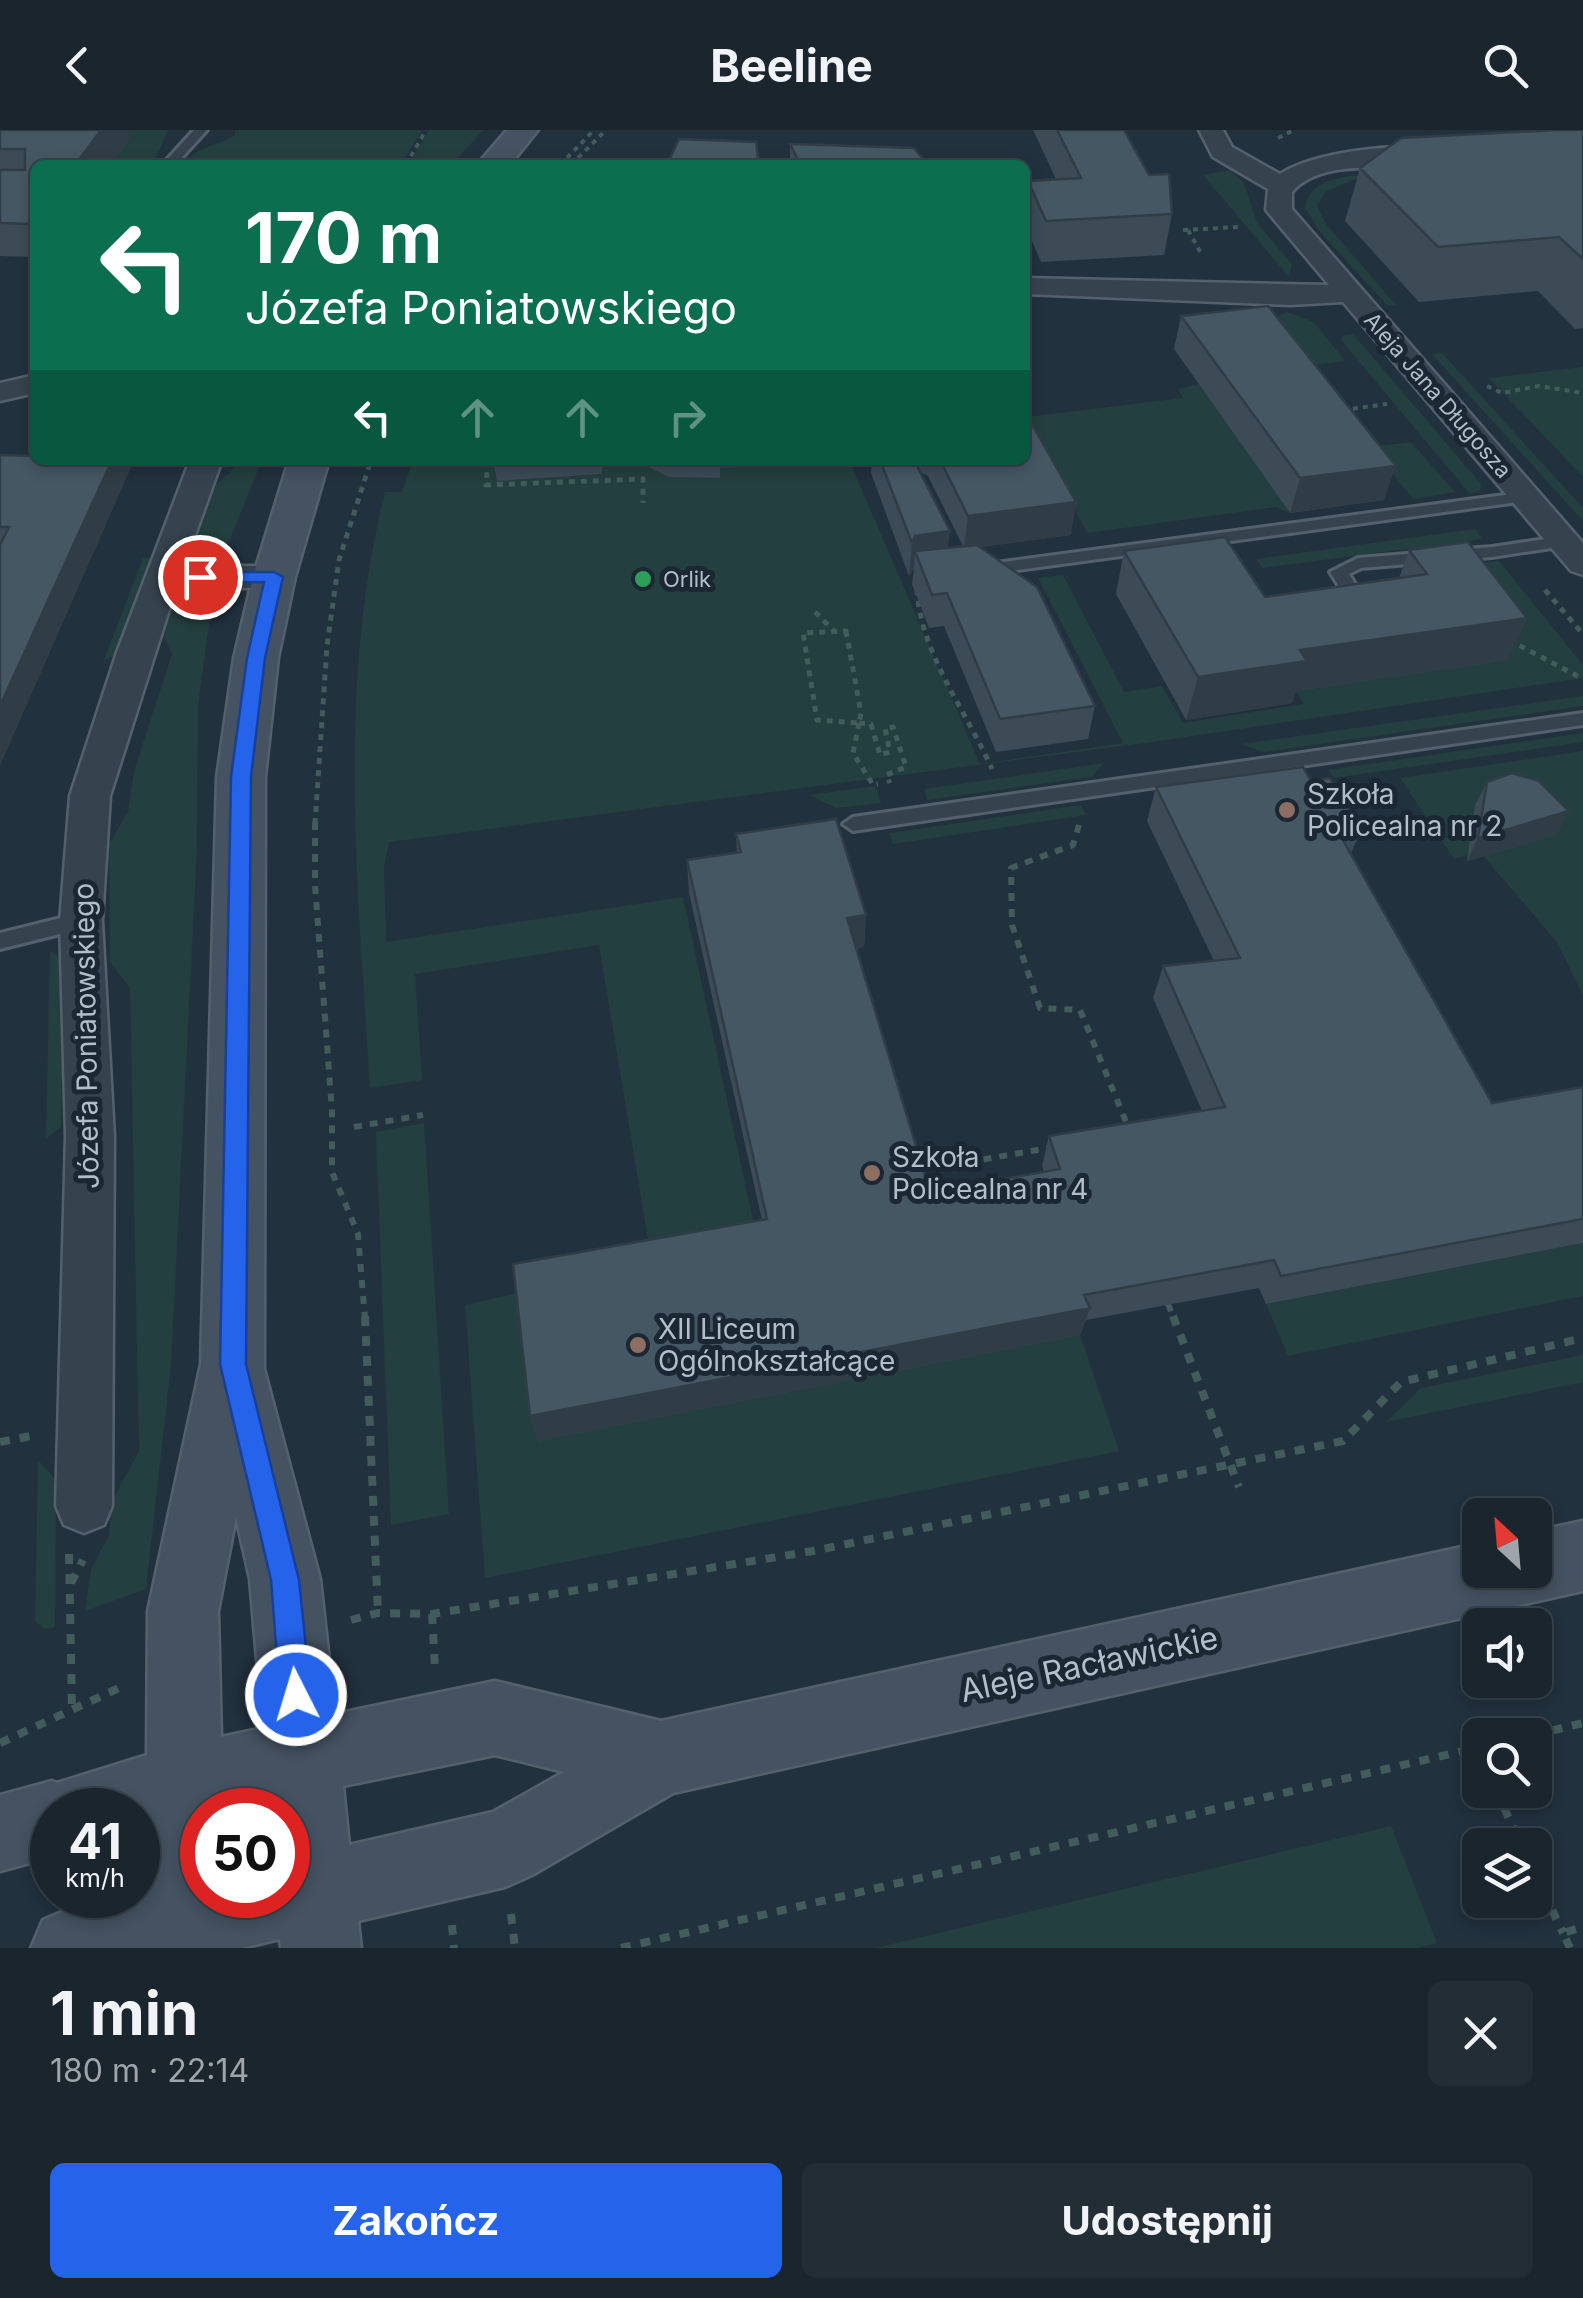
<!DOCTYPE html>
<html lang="pl">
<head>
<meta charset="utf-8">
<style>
  :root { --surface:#1a252e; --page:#232d36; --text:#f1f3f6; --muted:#9fa5aa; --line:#38424a; --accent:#2563eb }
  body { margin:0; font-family:Inter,sans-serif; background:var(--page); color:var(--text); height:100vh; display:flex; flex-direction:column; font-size:38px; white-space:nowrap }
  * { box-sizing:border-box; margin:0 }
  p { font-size:32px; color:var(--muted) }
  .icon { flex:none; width:55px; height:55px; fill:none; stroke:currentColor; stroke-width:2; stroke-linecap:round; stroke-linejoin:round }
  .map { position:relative; height:1818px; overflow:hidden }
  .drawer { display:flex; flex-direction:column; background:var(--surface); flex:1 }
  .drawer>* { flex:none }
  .hud { position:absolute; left:30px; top:30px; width:1000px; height:305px; border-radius:15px; box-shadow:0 5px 15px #0003,0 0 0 2px var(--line); background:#0b6e4f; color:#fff; overflow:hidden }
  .needle { width:65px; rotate:334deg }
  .fabs { position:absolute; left:1462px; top:1368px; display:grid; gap:20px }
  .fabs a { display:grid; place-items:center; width:90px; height:90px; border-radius:15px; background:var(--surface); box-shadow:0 5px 15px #0003,0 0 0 2px var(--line); font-size:50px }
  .speed { position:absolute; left:30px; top:1658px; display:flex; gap:20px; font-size:50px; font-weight:700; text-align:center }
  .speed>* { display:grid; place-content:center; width:130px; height:130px; border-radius:50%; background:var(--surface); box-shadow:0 5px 15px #0003,0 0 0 2px var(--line); line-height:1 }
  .speed small { font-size:25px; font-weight:400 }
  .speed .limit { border:15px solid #d22; background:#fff; color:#111 }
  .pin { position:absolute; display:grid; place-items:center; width:85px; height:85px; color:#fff; margin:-42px; border:5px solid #fff; border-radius:50%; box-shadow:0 2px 10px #0007 }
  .me { position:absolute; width:110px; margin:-55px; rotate:355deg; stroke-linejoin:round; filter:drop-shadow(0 0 8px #0008) }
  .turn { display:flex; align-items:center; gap:35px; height:210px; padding:0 50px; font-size:45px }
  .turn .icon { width:130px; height:130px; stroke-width:2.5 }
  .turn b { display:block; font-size:70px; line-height:85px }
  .lanes { display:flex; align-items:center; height:95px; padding:0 50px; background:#0003; justify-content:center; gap:50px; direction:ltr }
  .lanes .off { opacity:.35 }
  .round { display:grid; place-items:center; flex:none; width:105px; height:105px; border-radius:15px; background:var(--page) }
  .headline { display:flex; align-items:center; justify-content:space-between; height:170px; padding:0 50px }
  h1 { font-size:60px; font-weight:700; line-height:75px }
  .primary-button { display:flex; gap:20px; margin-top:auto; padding:20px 50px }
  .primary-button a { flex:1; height:115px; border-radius:15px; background:var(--accent); color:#fff; font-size:40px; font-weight:700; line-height:115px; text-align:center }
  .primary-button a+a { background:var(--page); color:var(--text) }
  header { display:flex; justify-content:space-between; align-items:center; height:130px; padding:0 50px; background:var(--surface); font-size:45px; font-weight:700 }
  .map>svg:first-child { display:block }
  .green { fill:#243f3f }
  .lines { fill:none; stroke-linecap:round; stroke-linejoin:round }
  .lane-casing { stroke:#54616c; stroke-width:6 }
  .street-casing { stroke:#54616c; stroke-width:5 }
  .secondary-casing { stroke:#54616c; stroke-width:5 }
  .path-far3 { stroke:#425b5b; stroke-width:4; stroke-dasharray:5 5; stroke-linecap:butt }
  .path-far2 { stroke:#425b5b; stroke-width:5; stroke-dasharray:6 6; stroke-linecap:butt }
  .path-far1 { stroke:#425b5b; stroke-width:6; stroke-dasharray:8 8; stroke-linecap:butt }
  .path { stroke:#425b5b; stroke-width:8; stroke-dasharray:10 10; stroke-linecap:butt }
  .lane { fill:#36434e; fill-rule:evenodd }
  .street { fill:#36434e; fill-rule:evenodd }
  .secondary { fill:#445261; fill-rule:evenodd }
  .wall { fill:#3c4b56; fill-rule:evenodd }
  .shaded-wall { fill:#313d46 }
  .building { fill:#465764; stroke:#313d46; stroke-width:2.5 }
  .route { fill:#2563eb; stroke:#184099; stroke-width:2.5 }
  .leisure-dot { fill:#2e9e5b; stroke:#1b2833; stroke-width:4 }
  .education-dot { fill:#8d6e63; stroke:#1b2833; stroke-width:4 }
  .labels { text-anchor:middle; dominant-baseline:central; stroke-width:10; stroke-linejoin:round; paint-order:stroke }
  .far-street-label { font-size:22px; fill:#b2bec9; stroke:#1b2833 }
  .far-poi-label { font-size:22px; fill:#b2bec9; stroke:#1b2833; text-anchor:start }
  .poi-label { font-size:28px; fill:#b2bec9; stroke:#1b2833; text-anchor:start }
  .street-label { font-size:28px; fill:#b2bec9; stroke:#1b2833 }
  .near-street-label { font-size:32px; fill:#b2bec9; stroke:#1b2833 }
</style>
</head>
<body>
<header><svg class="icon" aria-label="back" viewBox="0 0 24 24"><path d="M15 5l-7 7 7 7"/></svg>Beeline<svg class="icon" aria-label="search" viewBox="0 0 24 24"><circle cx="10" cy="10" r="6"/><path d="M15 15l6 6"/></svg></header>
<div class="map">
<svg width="1583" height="1818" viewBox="0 0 1583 1818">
  <rect width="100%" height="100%" fill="#22313e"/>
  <path class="green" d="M 0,0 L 168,0 L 153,35 L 35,35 Z
    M 235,0 L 422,0 L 401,35 L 180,35 C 197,17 214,17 235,5 Z
    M 429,0 L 483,0 L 452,35 L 409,35 Z
    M 1230,40 L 1244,53 L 1257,93 L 1292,134 L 1289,147 L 1203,45 Z
    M 1357,45 L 1359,48 L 1326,61 L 1317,76 L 1326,94 L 1396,175 L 1387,175 L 1320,102 L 1305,78 C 1307,53 1335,48 1357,45 Z
    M 1287,182 L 1314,192 L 1345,231 L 1306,236 L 1270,190 Z
    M 1353,204 L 1481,354 L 1480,361 L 1470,364 L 1341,210 L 1343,205 Z
    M 1442,223 L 1583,378 L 1583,391 L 1432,224 Z
    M 1583,237 L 1583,347 L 1489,248 Z
    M 1199,254 L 1290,383 L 1276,377 L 1087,403 L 1026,287 L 1183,268 L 1178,259 Z
    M 1411,312 L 1455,362 L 1413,369 L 1371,317 Z
    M 238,330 L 262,330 L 225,422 L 216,430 L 193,434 L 189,431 C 192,409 203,370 217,354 C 225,345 234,342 238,330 Z
    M 413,330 L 498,330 L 498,351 L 601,344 L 603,330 L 644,330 L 669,347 L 719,348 L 719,338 L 756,330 L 849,330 L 980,634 L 1123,613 L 1038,448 L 1063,445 L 1124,562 L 1162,556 L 1183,593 L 1304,574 L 1253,493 L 1347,554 L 1419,438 L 1499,431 L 1583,535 L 1583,548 L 1145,613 L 389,712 L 384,737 L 386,812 L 683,767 L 758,1113 L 526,1154 L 524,1131 L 648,1109 L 599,815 L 415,844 L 422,950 L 370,958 C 358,759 336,558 385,362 L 402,362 Z
    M 1475,399 L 1482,409 L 1262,438 L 1256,429 Z
    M 143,428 L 153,428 L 117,525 L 104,530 Z
    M 193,458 L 202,460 L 212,473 L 198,575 L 197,716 L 171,1235 L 146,1459 L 85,1481 L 91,1439 L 109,1405 L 112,1371 L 139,1321 L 130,858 L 110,832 L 109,714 L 128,682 L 134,641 L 172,524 L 162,503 C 169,483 170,464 193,458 Z
    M 1583,566 L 1583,576 L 1264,622 L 1241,614 Z
    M 1583,603 L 1583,612 L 1334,648 L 1328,640 Z
    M 1583,621 L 1583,866 L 1557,812 L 1480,722 L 1454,729 L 1400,648 Z
    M 1104,633 L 1091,647 L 927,670 L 924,659 Z
    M 876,656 L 881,673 L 836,678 L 809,665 Z
    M 1081,675 L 1086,685 L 893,714 L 889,703 Z
    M 50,821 L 60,828 L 64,840 L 61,997 L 46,1009 Z
    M 424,993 L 449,1384 L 391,1395 L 376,1002 Z
    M 1583,1113 L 1583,1166 L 1288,1226 L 1266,1174 Z
    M 522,1162 L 1080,1205 L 1119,1321 L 485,1448 L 465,1175 Z
    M 1583,1225 L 1583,1252 L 1386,1292 L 1421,1258 Z
    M 38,1330 L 56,1350 L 55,1497 L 45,1499 L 35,1491 Z
    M 1391,1696 L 1437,1813 L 1418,1818 L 875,1818 Z"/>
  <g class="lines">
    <g class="lane-casing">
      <path id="lane" d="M 194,0 L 207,0 L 175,35 L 162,35 Z
        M 1527,362 L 1533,364 L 1533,370 L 981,445 L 972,440 L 981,435 Z
        M 1565,406 L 1573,411 L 1571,415 L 1492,427 L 1361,438 L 1349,444 L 1370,478 L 1361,484 L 1355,482 L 1330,442 L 1358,428 L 1492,417 Z
        M 1583,583 L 1583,595 L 853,701 L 843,694 L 853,687 Z
        M 81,783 L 88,785 L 92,791 L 88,797 L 0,819 L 0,803 Z"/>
    </g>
    <g class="street-casing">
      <path id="street" d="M 1199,0 L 1223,0 L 1232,17 L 1280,44 C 1314,22 1401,11 1441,21 L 1445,26 C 1422,51 1330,19 1292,62 L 1292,79 L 1583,413 L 1583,445 L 1571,441 L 1343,172 L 1291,175 L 1025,164 L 1025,148 L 1329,155 L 1266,80 L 1268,59 L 1213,27 Z
        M 35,245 L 35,263 L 0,271 L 0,253 Z
        M 190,330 L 222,330 L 184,436 L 274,436 L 286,439 L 291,447 L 286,455 L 274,458 L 176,458 L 110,666 L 102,791 L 114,1006 L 112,1376 L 104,1395 L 84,1403 L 64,1395 L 56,1376 L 66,1006 L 60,791 L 70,666 L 116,525 Z"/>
    </g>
    <g class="secondary-casing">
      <path id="secondary" d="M 507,0 L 538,0 L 510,35 L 477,35 Z
        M 289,330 L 329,330 L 295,447 L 278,528 L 265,647 L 264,1239 L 320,1449 L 335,1584 L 495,1551 L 661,1591 L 1480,1413 L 1480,1440 L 1535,1440 L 1535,1401 L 1583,1391 L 1583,1461 L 673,1663 L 532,1745 L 505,1757 L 358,1791 L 361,1818 L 281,1818 L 280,1809 L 242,1818 L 31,1818 L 43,1790 L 71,1778 L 150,1760 L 149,1700 L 138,1703 L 138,1680 L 52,1680 L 52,1727 L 0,1741 L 0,1665 L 52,1651 L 57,1653 L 147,1625 L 148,1481 L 201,1234 L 217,647 L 234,528 L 253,447 ZM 236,1387 L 250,1449 L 263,1598 L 221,1607 L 218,1481 ZM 495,1625 L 564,1642 L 493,1682 L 349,1715 L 343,1656 ZM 269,1672 L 270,1680 L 288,1680 L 288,1765 L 202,1765 L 202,1680 L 230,1680 Z"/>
    </g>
    <path class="path-far3" d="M 1278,8 L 1294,0
      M 406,35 L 426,0
      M 560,35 L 594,0
      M 571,35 L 606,0
      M 1183,100 L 1239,97
      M 1188,100 L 1202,125
      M 1487,256 L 1502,263 L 1539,256 L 1583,263
      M 1343,280 L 1387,274"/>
    <path class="path-far2" d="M 488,330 L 486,355 L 643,349 L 643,373
      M 917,459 C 920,523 967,582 992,639
      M 1545,460 L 1583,504
      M 815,482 L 834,501
      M 846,501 L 861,583 L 859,593 L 817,590 L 803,503 Z
      M 1509,510 L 1583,549
      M 859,593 L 871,594 L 880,625 L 890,622 L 885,598 L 893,597 L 906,637 L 886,645 L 890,653
      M 859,593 L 853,623 L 873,655 L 878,654
      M 315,694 L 327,516 L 339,430 L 371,330"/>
    <path class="path-far1" d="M 315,692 L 315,755 L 332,981 L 332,1042 L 358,1104 L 365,1189
      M 1079,695 L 1073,715 L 1011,738 L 1012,795 L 1040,878 L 1080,880 L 1129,999
      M 354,997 L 423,985
      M 952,1035 L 1054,1017
      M 1168,1174 L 1174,1189"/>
    <path class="path" d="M 365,1186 L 378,1483
      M 1173,1186 L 1239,1357
      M 0,1312 L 31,1306
      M 69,1424 L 72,1578
      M 71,1453 L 83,1430
      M 432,1484 L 435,1538
      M 351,1490 L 378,1483 L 432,1484 L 813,1421 L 1343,1311 L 1401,1252 L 1583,1208
      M 1533,1605 L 1583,1593
      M 0,1613 L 119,1558
      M 1496,1660 L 1521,1715
      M 1535,1744 L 1563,1803
      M 511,1784 L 515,1818
      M 452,1795 L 454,1818
      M 621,1818 L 1480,1617
      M 1570,1818 L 1563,1803 L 1583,1797"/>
    <use href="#lane" class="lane"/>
    <use href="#street" class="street"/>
    <use href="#secondary" class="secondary"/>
  </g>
  <path class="wall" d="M 0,0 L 130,8 L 110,35 L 35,35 L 35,127 L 0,126 Z
    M 1033,0 L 1124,0 L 1172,84 L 1164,125 L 1041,132 L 1025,95 L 1028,51 L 1056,49 Z
    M 1583,0 L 1583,198 L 1575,199 L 1538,161 L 1419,172 L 1345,91 L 1360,38 Z
    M 790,14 L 928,35 L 790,35 Z
    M 1181,186 L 1384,370 L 1290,383 L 1174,219 Z
    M 0,325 L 35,330 L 134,330 L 0,635 Z
    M 493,330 L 603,330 L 602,344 L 497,351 Z
    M 634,330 L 757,330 L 757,336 L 720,338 L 720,348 L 669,347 Z
    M 872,330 L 1025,330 L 1071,405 L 981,417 L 1095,576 L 1088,609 L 996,622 L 944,496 L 929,498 L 912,454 L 914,439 L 909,446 L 871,343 ZM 921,343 L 928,346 L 963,416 L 948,418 Z
    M 1409,420 L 1527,488 L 1507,530 L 1296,561 L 1292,573 L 1186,590 L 1116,464 L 1124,421 L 1265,467 L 1399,448 Z
    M 1311,651 L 1361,700 L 1351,723 L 1492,973 L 1583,957 L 1583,1113 L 1266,1174 L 1259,1158 L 1086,1190 L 1080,1205 L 538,1311 L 530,1286 L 762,1090 L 689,763 L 687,730 L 737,722 L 736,704 L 866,785 L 864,817 L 856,819 L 930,1062 L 1044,1042 L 1042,1036 L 1049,1006 L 1202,981 L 1153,868 L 1163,836 L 1214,831 L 1147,691 L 1156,657 Z
    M 1487,652 L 1569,681 L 1556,705 L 1467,731 L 1475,675 Z"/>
  <path class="shaded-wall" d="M 101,0 L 128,0 L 130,8 L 110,35 L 75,35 Z
    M 35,87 L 35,105 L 30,94 Z
    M 112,330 L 134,330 L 0,635 L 0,576 Z
    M 1396,336 L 1384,370 L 1290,383 L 1300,348 Z
    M 1076,372 L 1071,405 L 964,419 L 968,386 Z
    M 950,401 L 946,434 L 915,421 L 914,439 L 909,446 L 912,413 L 915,406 Z
    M 1527,488 L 1507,530 L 1296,561 L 1292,573 L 1186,590 L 1198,547 L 1300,520 Z
    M 1569,681 L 1556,705 L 1467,731 L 1478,708 Z
    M 866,785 L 864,817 L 845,821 L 847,788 Z
    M 1090,1178 L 1080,1205 L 538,1311 L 530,1286 Z"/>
  <path class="building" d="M 0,0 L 101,0 L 75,35 L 35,35 L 35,87 L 30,94 L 0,93 L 0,40 L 25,40 L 25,19 L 0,19 Z
    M 1057,0 L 1124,0 L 1149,45 L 1169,44 L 1172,84 L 1046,91 L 1028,51 L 1081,48 Z
    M 1556,0 L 1583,0 L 1583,129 L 1559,107 L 1438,117 L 1360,38 L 1401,8 Z
    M 679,9 L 756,12 L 759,35 L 667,35 Z
    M 790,14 L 914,18 L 928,35 L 801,35 Z
    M 1268,176 L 1396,336 L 1300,348 L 1181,186 Z
    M 1025,282 L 1076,372 L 968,386 L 940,330 L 1025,330 Z
    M 35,322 L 35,330 L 112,330 L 0,576 L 0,415 L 9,397 L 0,397 L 0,325 L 33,326 Z
    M 880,330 L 914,330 L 950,401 L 915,406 L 912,413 Z
    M 1225,407 L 1265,467 L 1427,444 L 1409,420 L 1468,412 L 1527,488 L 1300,520 L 1307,531 L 1198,547 L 1124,421 Z
    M 977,415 L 1037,457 L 1095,576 L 1000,589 L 947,463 L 932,465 L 915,421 Z
    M 1303,637 L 1311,651 L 1330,648 L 1361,700 L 1339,703 L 1492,973 L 1583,957 L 1583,1089 L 1281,1146 L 1274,1130 L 1084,1165 L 1090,1178 L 530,1286 L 513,1134 L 767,1089 L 687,730 L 741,722 L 736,704 L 836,689 L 866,785 L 847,788 L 930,1062 L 1060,1039 L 1049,1006 L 1225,977 L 1163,836 L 1240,828 L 1156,657 Z
    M 1512,643 L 1539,651 L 1569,681 L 1478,708 L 1487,652 Z"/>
  <path class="route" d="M 274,442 L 283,447 L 265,528 L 251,647 L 246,1234 L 299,1450 L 311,1565 L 306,1576 L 296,1580 L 285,1576 L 280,1565 L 271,1450 L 220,1234 L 231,647 L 247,528 L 264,452 L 200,453 L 192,447 L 200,442 Z"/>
  <circle class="leisure-dot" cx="643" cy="449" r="10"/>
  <g class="education-dot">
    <circle cx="1287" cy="680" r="10"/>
    <circle cx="872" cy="1043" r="10"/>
    <circle cx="638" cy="1215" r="10"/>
  </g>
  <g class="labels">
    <g class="far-street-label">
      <text transform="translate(1438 265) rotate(49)">Aleja Jana Długosza</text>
    </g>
    <g class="far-poi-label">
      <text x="663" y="449">Orlik</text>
    </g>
    <g class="poi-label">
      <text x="1307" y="664">Szkoła<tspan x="1307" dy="32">Policealna nr 2</tspan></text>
      <text x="892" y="1027">Szkoła<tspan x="892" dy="32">Policealna nr 4</tspan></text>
      <text x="658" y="1199">XII Liceum<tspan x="658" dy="32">Ogólnokształcące</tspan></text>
    </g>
    <g class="street-label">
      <text transform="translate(86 906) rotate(-91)">Józefa Poniatowskiego</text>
    </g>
    <g class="near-street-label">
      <text transform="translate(1089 1534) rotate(-12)">Aleje Racławickie</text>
    </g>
  </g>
</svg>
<div class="fabs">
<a><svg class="needle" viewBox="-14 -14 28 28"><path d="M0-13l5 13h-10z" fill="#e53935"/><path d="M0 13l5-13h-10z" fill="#9fa5aa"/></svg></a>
<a><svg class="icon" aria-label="sound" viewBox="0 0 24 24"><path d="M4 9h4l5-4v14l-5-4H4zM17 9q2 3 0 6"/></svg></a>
<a><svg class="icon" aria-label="search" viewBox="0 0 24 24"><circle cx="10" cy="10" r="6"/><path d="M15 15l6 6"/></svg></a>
<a><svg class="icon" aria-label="layers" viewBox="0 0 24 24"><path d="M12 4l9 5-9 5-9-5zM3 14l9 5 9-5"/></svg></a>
</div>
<div class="speed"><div>41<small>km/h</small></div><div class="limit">50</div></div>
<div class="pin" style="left:200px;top:447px;background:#d93025"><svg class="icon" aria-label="arrive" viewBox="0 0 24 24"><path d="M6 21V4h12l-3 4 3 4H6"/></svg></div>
<svg class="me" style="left:296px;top:1565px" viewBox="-20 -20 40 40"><circle r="17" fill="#2563eb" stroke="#fff" stroke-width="3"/><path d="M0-11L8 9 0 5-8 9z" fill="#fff"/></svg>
<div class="hud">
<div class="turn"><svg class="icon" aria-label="left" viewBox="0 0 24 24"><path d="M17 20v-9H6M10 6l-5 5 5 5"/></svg><div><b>170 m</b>Józefa Poniatowskiego</div></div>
<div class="lanes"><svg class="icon" aria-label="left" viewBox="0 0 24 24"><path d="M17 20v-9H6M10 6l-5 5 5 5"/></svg><svg class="icon off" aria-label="ahead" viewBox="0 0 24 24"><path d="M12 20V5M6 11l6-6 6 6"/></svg><svg class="icon off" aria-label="ahead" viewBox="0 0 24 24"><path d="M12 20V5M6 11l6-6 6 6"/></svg><svg class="icon off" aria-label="right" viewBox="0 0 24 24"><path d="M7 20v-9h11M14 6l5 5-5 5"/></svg></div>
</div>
</div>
<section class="drawer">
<div class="headline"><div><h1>1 min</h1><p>180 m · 22:14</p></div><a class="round"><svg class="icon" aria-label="close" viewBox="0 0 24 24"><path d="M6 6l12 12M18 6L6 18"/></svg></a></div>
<div class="primary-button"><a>Zakończ</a><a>Udostępnij</a></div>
</section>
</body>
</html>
